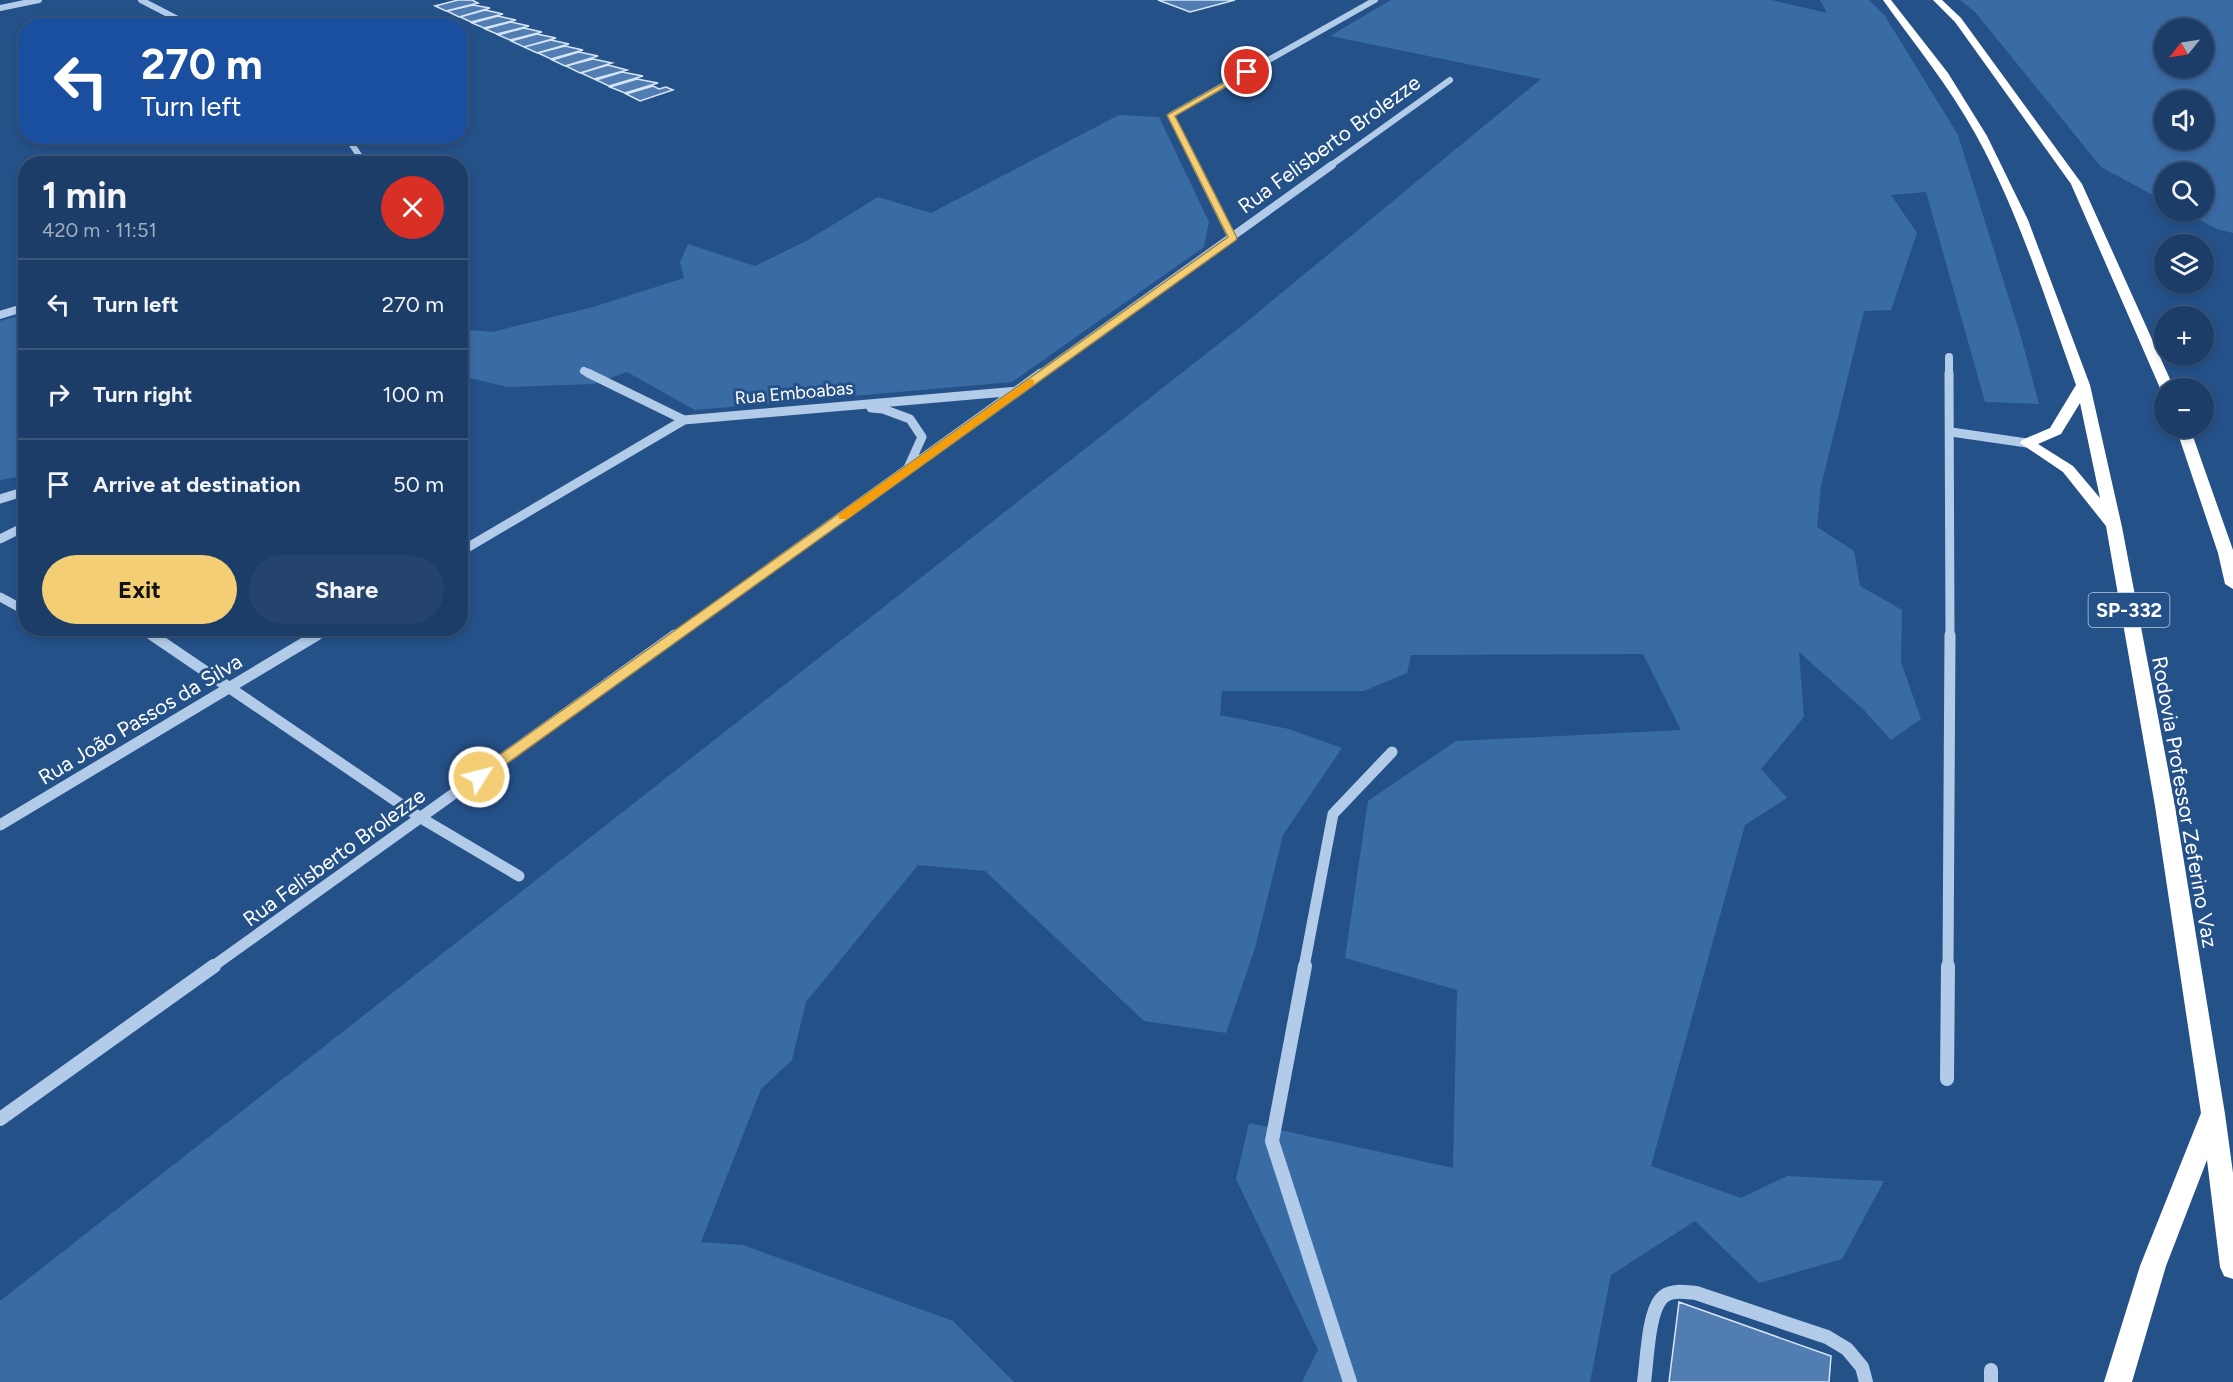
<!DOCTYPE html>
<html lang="en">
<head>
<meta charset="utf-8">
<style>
  :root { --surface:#1c3d67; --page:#25446d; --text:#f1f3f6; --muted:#a0aec0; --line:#3a567b; --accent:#f3ce75 }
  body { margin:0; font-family:Figtree,sans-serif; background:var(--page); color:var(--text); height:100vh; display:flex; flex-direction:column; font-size:22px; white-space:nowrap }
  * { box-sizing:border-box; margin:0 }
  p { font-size:20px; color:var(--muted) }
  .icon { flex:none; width:33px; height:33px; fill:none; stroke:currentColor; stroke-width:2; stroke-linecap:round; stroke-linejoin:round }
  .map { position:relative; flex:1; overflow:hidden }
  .panel { position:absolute; left:18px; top:156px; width:450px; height:480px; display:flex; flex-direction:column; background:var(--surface); border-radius:24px; box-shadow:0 3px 9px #0003,0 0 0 2px var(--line) }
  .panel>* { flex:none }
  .hud { position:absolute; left:18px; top:18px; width:450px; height:126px; border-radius:24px; box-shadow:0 3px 9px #0003,0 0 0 2px var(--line); background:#1a4fa0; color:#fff; overflow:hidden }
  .needle { width:39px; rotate:240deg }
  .fabs { position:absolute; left:2154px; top:18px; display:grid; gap:12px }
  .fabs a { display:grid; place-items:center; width:60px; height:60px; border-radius:50%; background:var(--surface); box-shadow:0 3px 9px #0003,0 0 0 2px var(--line); font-size:30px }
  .pin { position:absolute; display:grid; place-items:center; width:51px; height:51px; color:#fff; margin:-26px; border:3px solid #fff; border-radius:50%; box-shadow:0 2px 6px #0007 }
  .me { position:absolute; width:66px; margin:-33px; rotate:54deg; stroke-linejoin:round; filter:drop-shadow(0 0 4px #0008) }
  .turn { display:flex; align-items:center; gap:21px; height:126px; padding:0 24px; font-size:27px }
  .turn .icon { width:78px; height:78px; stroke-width:2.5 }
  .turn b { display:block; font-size:42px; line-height:51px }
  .round { display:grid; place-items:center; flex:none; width:63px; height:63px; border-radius:32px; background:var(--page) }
  .overview { display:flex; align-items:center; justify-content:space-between; height:102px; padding:0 24px }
  h1 { font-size:36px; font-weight:700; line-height:45px }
  .button { display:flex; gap:12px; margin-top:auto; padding:12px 24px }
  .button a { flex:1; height:69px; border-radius:36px; background:var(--accent); color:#111; font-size:24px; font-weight:700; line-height:69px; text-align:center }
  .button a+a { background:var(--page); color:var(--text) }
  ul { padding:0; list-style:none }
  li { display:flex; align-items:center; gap:18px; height:90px; padding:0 24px; border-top:2px solid var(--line) }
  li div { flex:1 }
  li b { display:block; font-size:22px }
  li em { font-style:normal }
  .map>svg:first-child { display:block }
  .green { fill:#396ba5; fill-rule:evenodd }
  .building { fill:#517db2; stroke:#d5e5f7; stroke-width:1.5 }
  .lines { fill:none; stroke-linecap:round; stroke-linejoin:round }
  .minor-far4 { stroke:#b1cbe9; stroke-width:6 }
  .minor-far3 { stroke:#b1cbe9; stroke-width:8 }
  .minor-far2 { stroke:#b1cbe9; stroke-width:9 }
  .minor-far1 { stroke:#b1cbe9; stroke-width:11 }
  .minor { stroke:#b1cbe9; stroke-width:14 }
  .highway { fill:#fff; fill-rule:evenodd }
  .route { fill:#f3ce75; stroke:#9e864c; stroke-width:1.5 }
  .slow { fill:#f59e0b }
  .labels { text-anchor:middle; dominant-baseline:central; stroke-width:6; stroke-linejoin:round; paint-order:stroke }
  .far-street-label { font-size:18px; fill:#fff; stroke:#255189 }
  .shield { fill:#255189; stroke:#becbdc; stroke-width:1.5 }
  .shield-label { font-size:20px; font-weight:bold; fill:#fff }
  .street-label { font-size:21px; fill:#fff; stroke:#255189 }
</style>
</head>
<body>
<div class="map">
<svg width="2233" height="1382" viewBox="0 0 2233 1382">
  <rect width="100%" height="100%" fill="#255189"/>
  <path class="green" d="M 1391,0 L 1772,0 L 1827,13 L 1820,0 L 1869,0 L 1885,16 L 1958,135 L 2021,337 L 2039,404 L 1985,402 L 1926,192 L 1891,195 L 1917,233 L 1891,310 L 1864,311 L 1821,486 L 1817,527 L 1854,551 L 1860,586 L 1902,610 L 1901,662 L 1921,719 L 1891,740 L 1863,709 L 1799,652 L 1804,717 L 1761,769 L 1787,798 L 1745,825 L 1651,1166 L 1741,1198 L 1787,1176 L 1884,1181 L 1842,1259 L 1759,1283 L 1695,1221 L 1611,1275 L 1590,1382 L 1302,1382 L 1318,1350 L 1236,1179 L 1249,1123 L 1453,1168 L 1457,990 L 1345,958 L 1368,801 L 1456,741 L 1681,730 L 1643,654 L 1411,655 L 1407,673 L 1364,691 L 1222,691 L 1220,715 L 1289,729 L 1342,748 L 1283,835 L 1255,948 L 1226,1033 L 1144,1021 L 985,871 L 918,865 L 806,1002 L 792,1060 L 761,1089 L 701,1242 L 743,1245 L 953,1321 L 1014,1382 L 0,1382 L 0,1301 L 1244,324 L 1541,79 L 1330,36 Z
    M 1960,0 L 2233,0 L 2233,233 L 2219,230 L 2184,212 L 2204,212 L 2204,172 L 2164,172 L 2164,201 L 2101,167 L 1975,12 ZM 2164,28 L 2204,28 L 2204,68 L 2164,68 ZM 2164,100 L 2204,100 L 2204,140 L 2164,140 Z
    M 1119,115 L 1159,117 L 1209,222 L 1204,247 L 1012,382 L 695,410 L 627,372 L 594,384 L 507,387 L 461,376 L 461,329 L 492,332 L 593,307 L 684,278 L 680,262 L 688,244 L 755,266 L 808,240 L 878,197 L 931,213 Z
    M 25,314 L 25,476 L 0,480 L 0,321 Z"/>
  <path class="building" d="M 458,0 L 472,0 L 478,3 L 446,11 L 435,6 Z
    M 1158,0 L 1235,0 L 1190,12 Z
    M 473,5 L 490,8 L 459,17 L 447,11 Z
    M 485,10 L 503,14 L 471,22 L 460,17 Z
    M 498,16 L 516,20 L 484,28 L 472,23 Z
    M 511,22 L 529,26 L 497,34 L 485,29 Z
    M 524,28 L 542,32 L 510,40 L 498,35 Z
    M 537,34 L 556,38 L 524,47 L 511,41 Z
    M 551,40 L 569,44 L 537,53 L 524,47 Z
    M 565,46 L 583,50 L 551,59 L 538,53 Z
    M 579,52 L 598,56 L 565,66 L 552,60 Z
    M 593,59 L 612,63 L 580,73 L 566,66 Z
    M 608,65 L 627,70 L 594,79 L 581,73 Z
    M 622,72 L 643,76 L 609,86 L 596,80 Z
    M 637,79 L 658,83 L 625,93 L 610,87 Z
    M 653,86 L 659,89 L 666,87 L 673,90 L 640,101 L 626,94 Z
    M 1679,1302 L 1831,1356 L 1829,1382 L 1669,1382 Z"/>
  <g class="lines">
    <path class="minor-far4" d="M 141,0 L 191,26
      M 0,8 L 39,0
      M 346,136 L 365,164
      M 1196,166 L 1171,115 L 1375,0
      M 1330,166 L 1450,80"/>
    <path class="minor-far3" d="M 1196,165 L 1232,238
      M 0,315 L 26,307
      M 1949,357 L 1949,375
      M 584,371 L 592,375
      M 1039,375 L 1332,165"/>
    <path class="minor-far2" d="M 588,373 L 684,420 L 1018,391
      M 1949,373 L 1950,637
      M 871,408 L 883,409 L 910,419 L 922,437 L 907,470
      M 1951,432 L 2027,443
      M 0,499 L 26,491
      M 0,539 L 26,526
      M 460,552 L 684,420
      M 0,597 L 26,611
      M 141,628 L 154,637
      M 315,637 L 330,628
      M 673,637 L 1041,373"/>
    <path class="minor-far1" d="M 152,635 L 421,818 L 519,876
      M 0,825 L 317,635
      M 212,967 L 675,635
      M 1304,967 L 1333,814 L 1392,752
      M 1948,967 L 1950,635"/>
    <path class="minor" d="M 1305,966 L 1272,1141 L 1350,1382
      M 1947,1079 L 1948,966
      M 0,1119 L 214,966
      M 1991,1370 L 1991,1382
      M 1644,1382 C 1647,1362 1648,1314 1661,1299 C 1669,1289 1684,1292 1696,1293 L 1827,1337 L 1847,1349 L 1862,1367 L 1866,1382"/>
    <path class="highway" d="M 1883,0 L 1891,0 L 1948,73 L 1987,136 L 2028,220 L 2090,385 L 2122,527 L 2175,806 L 2225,1114 L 2233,1173 L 2233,1279 L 2224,1276 L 2220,1267 L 2207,1160 L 2166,1266 L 2132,1382 L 2104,1382 L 2140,1266 L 2201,1113 L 2155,806 L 2106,526 L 2063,472 L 2020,443 L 2022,440 L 2050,428 L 2076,385 C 2046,301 2019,213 1976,135 C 1949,86 1915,45 1883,0 ZM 2080,403 L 2100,498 L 2073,466 L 2038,444 L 2061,434 Z
      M 1933,0 L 1942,0 L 1961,18 L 2082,184 L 2174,388 L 2164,388 L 2164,392 L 2160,388 L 2071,184 L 1955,22 Z
      M 2176,428 L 2190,428 L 2233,550 L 2233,589 L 2225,584 L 2218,553 Z"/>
  </g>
  <path class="route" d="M 1245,71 L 1251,72 L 1175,116 L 1237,238 L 1236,240 L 484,780 L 474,780 L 472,777 L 474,773 L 1228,237 L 1167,115 Z"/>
  <path class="slow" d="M 1030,379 L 1034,380 L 1034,384 L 847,519 L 839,519 L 839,514 Z"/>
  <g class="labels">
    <g class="far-street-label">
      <text transform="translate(794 393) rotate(-5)">Rua Emboabas</text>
    </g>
    <rect class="shield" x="2088.5" y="593" width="81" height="34" rx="4.5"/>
    <g class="shield-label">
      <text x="2129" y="610">SP-332</text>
    </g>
    <g class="street-label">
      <text transform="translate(1329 144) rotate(-36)">Rua Felisberto Brolezze</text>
      <text transform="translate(140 719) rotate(-31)">Rua João Passos da Silva</text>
      <text transform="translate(2185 802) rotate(80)">Rodovia Professor Zeferino Vaz</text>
      <text transform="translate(334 857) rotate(-36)">Rua Felisberto Brolezze</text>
    </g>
  </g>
</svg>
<div class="fabs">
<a><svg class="needle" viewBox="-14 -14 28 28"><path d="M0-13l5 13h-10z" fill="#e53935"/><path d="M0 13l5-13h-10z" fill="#a0aec0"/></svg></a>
<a><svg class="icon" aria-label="sound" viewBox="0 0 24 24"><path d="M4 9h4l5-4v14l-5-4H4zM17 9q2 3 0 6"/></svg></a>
<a><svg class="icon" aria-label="search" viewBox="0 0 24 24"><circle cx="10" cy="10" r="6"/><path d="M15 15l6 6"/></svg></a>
<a><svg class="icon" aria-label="layers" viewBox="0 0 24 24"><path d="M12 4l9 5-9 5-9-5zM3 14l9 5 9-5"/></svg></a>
<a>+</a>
<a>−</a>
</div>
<div class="pin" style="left:1247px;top:72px;background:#d93025"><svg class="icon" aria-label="arrive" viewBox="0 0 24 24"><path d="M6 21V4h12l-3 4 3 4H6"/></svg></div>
<svg class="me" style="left:479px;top:777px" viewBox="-20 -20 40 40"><circle r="17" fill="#f3ce75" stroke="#fff" stroke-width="3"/><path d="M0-11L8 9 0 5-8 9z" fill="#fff"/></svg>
<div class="hud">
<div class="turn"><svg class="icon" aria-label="left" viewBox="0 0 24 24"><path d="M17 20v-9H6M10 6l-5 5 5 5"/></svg><div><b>270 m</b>Turn left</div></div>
</div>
<section class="panel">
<div class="overview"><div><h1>1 min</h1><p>420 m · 11:51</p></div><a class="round" style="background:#d93025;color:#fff"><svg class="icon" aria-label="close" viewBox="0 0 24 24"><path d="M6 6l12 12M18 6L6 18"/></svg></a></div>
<ul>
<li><svg class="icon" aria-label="left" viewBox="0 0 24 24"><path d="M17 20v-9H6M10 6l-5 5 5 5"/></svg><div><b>Turn left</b></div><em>270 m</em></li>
<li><svg class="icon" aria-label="right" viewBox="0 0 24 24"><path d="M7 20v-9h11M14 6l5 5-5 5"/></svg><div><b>Turn right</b></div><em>100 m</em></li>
<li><svg class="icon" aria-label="arrive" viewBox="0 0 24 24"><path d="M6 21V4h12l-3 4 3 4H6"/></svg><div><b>Arrive at destination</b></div><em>50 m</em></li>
</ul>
<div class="button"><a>Exit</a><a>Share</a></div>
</section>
</div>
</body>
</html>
